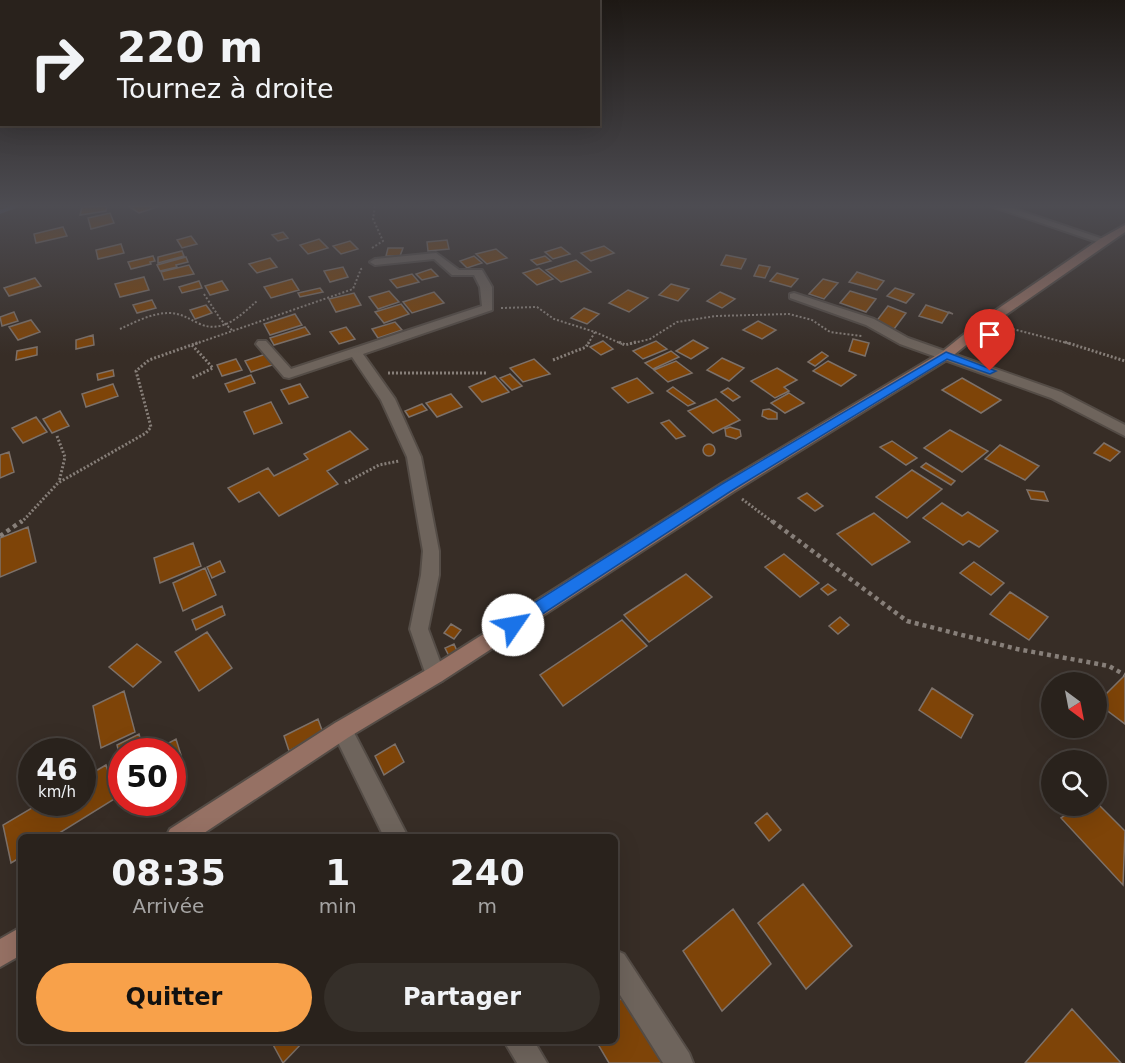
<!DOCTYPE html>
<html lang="fr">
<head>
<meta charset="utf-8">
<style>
  :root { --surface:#29221c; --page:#352f29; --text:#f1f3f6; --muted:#a5a4a3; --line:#453f3b; --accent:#f8a14a }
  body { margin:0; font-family:"DejaVu Sans",sans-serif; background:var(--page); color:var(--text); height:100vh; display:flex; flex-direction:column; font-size:22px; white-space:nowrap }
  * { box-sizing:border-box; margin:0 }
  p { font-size:20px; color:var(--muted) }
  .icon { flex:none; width:33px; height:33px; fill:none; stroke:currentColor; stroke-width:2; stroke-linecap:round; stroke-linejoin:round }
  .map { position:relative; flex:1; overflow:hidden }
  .details { position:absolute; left:18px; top:834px; width:600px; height:210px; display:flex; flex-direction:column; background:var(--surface); border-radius:9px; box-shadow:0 6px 24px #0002,0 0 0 2px var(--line) }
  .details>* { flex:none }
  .guide { position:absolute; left:0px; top:0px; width:600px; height:126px; box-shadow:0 6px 24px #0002,0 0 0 2px var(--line); background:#29221c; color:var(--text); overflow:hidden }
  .needle { width:39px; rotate:148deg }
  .fabs { position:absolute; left:1041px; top:672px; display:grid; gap:12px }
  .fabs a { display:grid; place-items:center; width:66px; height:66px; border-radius:50%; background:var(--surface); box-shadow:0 6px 24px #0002,0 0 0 2px var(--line); font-size:30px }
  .speed { position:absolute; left:18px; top:738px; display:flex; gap:12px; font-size:30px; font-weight:700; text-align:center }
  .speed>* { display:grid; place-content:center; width:78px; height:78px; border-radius:50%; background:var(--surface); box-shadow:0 6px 24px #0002,0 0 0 2px var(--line); line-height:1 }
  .speed small { font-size:15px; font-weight:400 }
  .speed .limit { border:9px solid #d22; background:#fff; color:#111 }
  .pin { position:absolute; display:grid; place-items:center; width:51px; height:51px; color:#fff; margin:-62px -26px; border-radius:50% 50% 50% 0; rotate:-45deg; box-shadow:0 0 6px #0007 }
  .pin .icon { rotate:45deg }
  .me { position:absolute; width:66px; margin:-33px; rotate:57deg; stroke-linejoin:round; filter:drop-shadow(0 0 4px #0008) }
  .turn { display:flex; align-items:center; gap:21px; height:126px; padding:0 18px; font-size:27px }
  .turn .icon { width:78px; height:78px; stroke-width:2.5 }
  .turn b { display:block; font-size:42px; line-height:51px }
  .eta { display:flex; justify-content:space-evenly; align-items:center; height:102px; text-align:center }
  .eta b { font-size:36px; font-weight:700; line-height:42px }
  .action { display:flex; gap:12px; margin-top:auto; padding:12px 18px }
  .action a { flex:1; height:69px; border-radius:36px; background:var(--accent); color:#111; font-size:24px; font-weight:700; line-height:69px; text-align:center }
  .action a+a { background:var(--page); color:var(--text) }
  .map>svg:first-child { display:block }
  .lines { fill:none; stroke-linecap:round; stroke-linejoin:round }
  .stream { stroke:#475679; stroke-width:4 }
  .building { fill:#7e4408; stroke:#7d7169; stroke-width:1.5 }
  .minor-casing { stroke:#544c46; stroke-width:4 }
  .secondary-casing { stroke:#544c46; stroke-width:4 }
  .path-far2 { stroke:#877f79; stroke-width:2; stroke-dasharray:2 2; stroke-linecap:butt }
  .path-far1 { stroke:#877f79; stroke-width:3; stroke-dasharray:2 2; stroke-linecap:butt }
  .path { stroke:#877f79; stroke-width:4.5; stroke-dasharray:4 4; stroke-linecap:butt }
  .minor { fill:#6e645c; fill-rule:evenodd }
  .secondary { fill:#967164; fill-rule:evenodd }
  .route { fill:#1a73e8; stroke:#114b97; stroke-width:1.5 }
</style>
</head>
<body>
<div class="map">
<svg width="1125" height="1063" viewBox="0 0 1125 1063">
  <rect width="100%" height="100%" fill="#372d26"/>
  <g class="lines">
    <path class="stream" d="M 0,212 L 16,206"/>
  </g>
  <path class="building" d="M 107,206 L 106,211 L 80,215 L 82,207 Z
    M 128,206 L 160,206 L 139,213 Z
    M 110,213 L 114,223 L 91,229 L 88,218 Z
    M 63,227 L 67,236 L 36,243 L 34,234 Z
    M 283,232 L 288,238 L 278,241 L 272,235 Z
    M 191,236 L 197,244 L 182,248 L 177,240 Z
    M 319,239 L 328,248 L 308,254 L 300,245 Z
    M 447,240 L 449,249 L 428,251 L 427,242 Z
    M 350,241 L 358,249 L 341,254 L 333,246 Z
    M 121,244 L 124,253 L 98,259 L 96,250 Z
    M 604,246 L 614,253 L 591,261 L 581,253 Z
    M 561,247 L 570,254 L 553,259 L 545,252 Z
    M 388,248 L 403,248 L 400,256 L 386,256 Z
    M 496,249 L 507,258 L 487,264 L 476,254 Z
    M 182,251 L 184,256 L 158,263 L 158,257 Z
    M 726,255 L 746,259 L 741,269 L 721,265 Z
    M 153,256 L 155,261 L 150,262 L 151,264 L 131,269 L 128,262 Z
    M 474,256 L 482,263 L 467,268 L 460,261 Z
    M 545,256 L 551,261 L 537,265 L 531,260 Z
    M 186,257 L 188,262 L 176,265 L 177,267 L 160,271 L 157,265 Z
    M 270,258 L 277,267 L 257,273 L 249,264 Z
    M 576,260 L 591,272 L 561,282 L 546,270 Z
    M 189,265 L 194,274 L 164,280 L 161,272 Z
    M 759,265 L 770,267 L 765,278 L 754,276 Z
    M 343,267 L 348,277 L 330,282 L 324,271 Z
    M 539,268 L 553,279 L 537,285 L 523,273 Z
    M 431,269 L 438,276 L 422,280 L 416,274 Z
    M 857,272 L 884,281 L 877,290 L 849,282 Z
    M 777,273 L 798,279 L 791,287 L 770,281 Z
    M 412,274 L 419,282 L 397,288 L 390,280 Z
    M 144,277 L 149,290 L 120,297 L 115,284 Z
    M 35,278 L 41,286 L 9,296 L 4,288 Z
    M 292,279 L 299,290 L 271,298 L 264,287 Z
    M 823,279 L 838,283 L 824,299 L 809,294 Z
    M 199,281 L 202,288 L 182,293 L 179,287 Z
    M 222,281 L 228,290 L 210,295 L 205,286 Z
    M 671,284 L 689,289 L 678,301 L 659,295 Z
    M 320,288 L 323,292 L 300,297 L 298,293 Z
    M 895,288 L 914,294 L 906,303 L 887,296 Z
    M 628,290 L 648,298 L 629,312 L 609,303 Z
    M 389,291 L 399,302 L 378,309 L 369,297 Z
    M 850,291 L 876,299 L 866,312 L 840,303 Z
    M 434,292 L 444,303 L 412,313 L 403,302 Z
    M 720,292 L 735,299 L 722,308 L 707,301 Z
    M 354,293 L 361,305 L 336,312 L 329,299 Z
    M 152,300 L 156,308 L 137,313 L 133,305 Z
    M 401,304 L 409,314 L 384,323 L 375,312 Z
    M 206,305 L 212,313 L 195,319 L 190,310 Z
    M 926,305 L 953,314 L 949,312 L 942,323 L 919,316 Z
    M 888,306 L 906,313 L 894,329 L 875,323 Z
    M 584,308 L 599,314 L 587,324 L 571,318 Z
    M 14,312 L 18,321 L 2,326 L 0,317 Z
    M 295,314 L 302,325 L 270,335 L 264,324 Z
    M 31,320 L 40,332 L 18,340 L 9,327 Z
    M 758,321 L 776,330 L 762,339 L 743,330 Z
    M 395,322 L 402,330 L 378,338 L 372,329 Z
    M 305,327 L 310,334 L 274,345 L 270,338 Z
    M 346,327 L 355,339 L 339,344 L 330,332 Z
    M 93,335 L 94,345 L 76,349 L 76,340 Z
    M 853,339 L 869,343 L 865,356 L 849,351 Z
    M 693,340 L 708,348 L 691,359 L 676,351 Z
    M 603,341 L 613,349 L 601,355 L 590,347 Z
    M 656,341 L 667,349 L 643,359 L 633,351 Z
    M 37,347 L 37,355 L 16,360 L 17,351 Z
    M 671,351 L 679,357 L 653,369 L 645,363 Z
    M 822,352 L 828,356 L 815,366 L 808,362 Z
    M 266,354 L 272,365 L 251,372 L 245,361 Z
    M 722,358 L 744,368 L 729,381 L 707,370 Z
    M 236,359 L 242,370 L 222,376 L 217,365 Z
    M 534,359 L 550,374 L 523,382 L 510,368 Z
    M 676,361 L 692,373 L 668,382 L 654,370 Z
    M 828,361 L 856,375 L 841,386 L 813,371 Z
    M 777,368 L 797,380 L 784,387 L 789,391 L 775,398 L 751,381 Z
    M 113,370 L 114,376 L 98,380 L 97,374 Z
    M 510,374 L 522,386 L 512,390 L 500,378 Z
    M 251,375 L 255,383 L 229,392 L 225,384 Z
    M 495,376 L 509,392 L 482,402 L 469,387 Z
    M 637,378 L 653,393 L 628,403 L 612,388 Z
    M 962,378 L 1001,400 L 981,413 L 942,390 Z
    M 113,384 L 118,396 L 86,407 L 82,394 Z
    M 300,384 L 308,397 L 289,404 L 281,390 Z
    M 673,387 L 695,403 L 688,406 L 667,391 Z
    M 728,388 L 740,397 L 733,401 L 721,392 Z
    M 789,393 L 804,403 L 785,413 L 771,403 Z
    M 451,394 L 462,407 L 437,417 L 426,403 Z
    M 716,399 L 740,420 L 713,433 L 688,411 Z
    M 271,402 L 282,423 L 254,434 L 244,412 Z
    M 422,404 L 427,410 L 409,417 L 405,411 Z
    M 769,409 L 777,413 L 777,419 L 768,419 L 762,416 L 763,410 Z
    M 60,411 L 69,426 L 52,433 L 43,419 Z
    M 36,417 L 47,432 L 23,443 L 12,428 Z
    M 669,420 L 685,436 L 676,439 L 661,423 Z
    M 730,427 L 740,430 L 741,436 L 736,439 L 726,436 L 725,429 Z
    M 950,430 L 988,451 L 962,472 L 924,448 Z
    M 350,431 L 368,449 L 327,471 L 338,484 L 279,516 L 259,492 L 239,502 L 228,488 L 268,468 L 274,476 L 308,459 L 304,454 Z
    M 892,441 L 917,458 L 906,465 L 880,447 Z
    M 1104,443 L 1120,452 L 1110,461 L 1094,453 Z
    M703 450a6 6 0 1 1 12 0a6 6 0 1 1-12 0Z
    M 1000,445 L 1039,466 L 1025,480 L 985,459 Z
    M 9,452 L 14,472 L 0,478 L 0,455 Z
    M 926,463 L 955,481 L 951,485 L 921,467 Z
    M 912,470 L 942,489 L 907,518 L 876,497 Z
    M 1027,490 L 1044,492 L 1048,501 L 1031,499 Z
    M 807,493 L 823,506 L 815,511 L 798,498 Z
    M 942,503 L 962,516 L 968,512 L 998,531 L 979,547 L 969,541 L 963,545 L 923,518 Z
    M 874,513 L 910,542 L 872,565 L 837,534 Z
    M 28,527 L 36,562 L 0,577 L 0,538 Z
    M 193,543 L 201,566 L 160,583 L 154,558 Z
    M 784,554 L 819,583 L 800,597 L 765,567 Z
    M 220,561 L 225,572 L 212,578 L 207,567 Z
    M 974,562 L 1004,583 L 991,595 L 960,573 Z
    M 205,568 L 216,595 L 183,611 L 173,583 Z
    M 686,574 L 712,597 L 649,642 L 624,615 Z
    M 828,584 L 836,590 L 828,595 L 821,589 Z
    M 1010,592 L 1048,617 L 1029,640 L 990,614 Z
    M 222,606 L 225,615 L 196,630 L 192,620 Z
    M 840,617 L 849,625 L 838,634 L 829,626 Z
    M 622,620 L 647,646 L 563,706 L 540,675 Z
    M 451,624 L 461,630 L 454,639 L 444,633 Z
    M 207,632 L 232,668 L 199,691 L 175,652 Z
    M 137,644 L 161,662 L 133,687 L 109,667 Z
    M 454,644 L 457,651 L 449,656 L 445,648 Z
    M 1124,676 L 1125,677 L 1125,724 L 1097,703 Z
    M 932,688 L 973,715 L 961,738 L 919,710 Z
    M 124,691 L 135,732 L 101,748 L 93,706 Z
    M 318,719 L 323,733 L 289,751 L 284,736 Z
    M 139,734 L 141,742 L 119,753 L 117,745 Z
    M 176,739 L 181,755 L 172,759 L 172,752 L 152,752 Z
    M 395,744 L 404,762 L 384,775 L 375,756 Z
    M 122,757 L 122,783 L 115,760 Z
    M 106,765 L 116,798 L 53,837 L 21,837 L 21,857 L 11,863 L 3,825 L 42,802 L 82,802 L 82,779 Z
    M 1096,802 L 1125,831 L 1123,885 L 1061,818 L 1079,806 L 1096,806 Z
    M 767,813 L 781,830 L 769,841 L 755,823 Z
    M 803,884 L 852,946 L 806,989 L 758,923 Z
    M 733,909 L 771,964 L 722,1011 L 683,951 Z
    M 625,995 L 666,1063 L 609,1063 L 596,1041 L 615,1041 L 615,1004 Z
    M 1072,1009 L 1121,1063 L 1025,1063 Z
    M 271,1041 L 304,1041 L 283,1063 Z"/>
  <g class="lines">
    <g class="minor-casing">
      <path id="minor" d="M 991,206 L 1006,206 L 1109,241 L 1100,243 Z
        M 436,253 L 459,270 L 482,270 L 492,287 L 492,310 L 363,354 L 395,399 L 421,457 L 439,551 L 439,575 L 428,629 L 445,675 L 442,681 L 435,684 L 428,681 L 410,629 L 421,575 L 423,551 L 407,457 L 381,400 L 352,357 L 289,378 L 284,377 L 256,344 L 258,341 L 266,341 L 291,369 L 482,306 L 480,287 L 474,275 L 452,275 L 434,259 L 375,265 L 370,262 L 375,259 Z
        M 794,293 L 874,319 L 908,338 L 1061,392 L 1125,425 L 1125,436 L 1051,398 L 900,344 L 866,325 L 790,298 L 790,294 Z
        M 342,720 L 349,723 L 408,837 L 384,837 L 332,730 L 335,723 Z
        M 615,950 L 624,954 L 689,1053 L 693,1063 L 663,1063 L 615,987 Z
        M 504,1041 L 534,1041 L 547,1063 L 517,1063 Z"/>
    </g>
    <g class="secondary-casing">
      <path id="secondary" d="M 1125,225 L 1125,232 L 991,325 L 950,358 L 733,492 L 442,681 L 349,737 L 198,837 L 166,837 L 170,829 L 335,723 L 428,669 L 721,484 L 942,352 L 983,319 L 1100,239 Z
        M 21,927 L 21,955 L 0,967 L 0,939 Z"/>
    </g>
    <path class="path-far2" d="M 372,248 L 383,241 L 373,219 L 375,206
      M 204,294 L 221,320 L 233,331
      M 501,308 L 537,307 L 554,319 L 595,332 L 588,344
      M 1005,327 L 1071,344
      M 120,329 C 135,322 152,313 169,313 C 181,313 189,319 200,324 C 223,334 241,315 257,301
      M 595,332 L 622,344
      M 195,344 L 353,289 L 361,269 L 364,268
      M 630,344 L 650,339 L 677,322 L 716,316 L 789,314 L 812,320 L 830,332 L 862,336"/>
    <path class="path-far1" d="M 619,342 L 625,345 L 636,342
      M 1065,342 L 1125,361
      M 192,345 L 213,368 L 192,378
      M 553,360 L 586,347 L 589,342
      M 388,373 L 487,373
      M 57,436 L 65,457 L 59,482
      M 345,483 L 379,465 L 399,461
      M 742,499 L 774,523
      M 21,523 L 58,483 L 146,433 L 151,427 L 136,371 L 149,360 L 200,342"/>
    <path class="path" d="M 772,521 L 907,621 L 1017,649 L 1109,666 L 1125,675
      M 0,536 L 22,521"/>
    <use href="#minor" class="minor"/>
    <use href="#secondary" class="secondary"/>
  </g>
  <linearGradient id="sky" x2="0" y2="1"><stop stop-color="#1e1915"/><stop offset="0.58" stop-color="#4d4c52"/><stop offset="1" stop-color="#4d4c52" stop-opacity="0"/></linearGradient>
  <rect width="1125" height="355" fill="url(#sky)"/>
  <path class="route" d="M 946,352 L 996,371 L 990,374 L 947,359 L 731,491 L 518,630 L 513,632 L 507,630 L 505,625 L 507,620 L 722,484 Z"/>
</svg>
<div class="fabs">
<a><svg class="needle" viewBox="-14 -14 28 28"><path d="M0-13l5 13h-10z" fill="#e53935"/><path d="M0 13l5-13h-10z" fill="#a5a4a3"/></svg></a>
<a><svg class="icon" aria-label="search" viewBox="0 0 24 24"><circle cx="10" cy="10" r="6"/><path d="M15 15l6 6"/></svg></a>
</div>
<div class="speed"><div>46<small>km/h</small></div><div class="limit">50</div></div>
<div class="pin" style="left:990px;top:371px;background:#d93025"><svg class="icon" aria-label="arrive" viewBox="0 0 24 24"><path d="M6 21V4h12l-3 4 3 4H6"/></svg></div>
<svg class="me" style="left:513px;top:625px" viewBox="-20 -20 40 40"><circle r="19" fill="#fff"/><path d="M0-13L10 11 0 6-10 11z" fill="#1a73e8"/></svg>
<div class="guide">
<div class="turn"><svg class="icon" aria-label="right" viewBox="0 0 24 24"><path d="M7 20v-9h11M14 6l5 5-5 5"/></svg><div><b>220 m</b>Tournez à droite</div></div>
</div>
<section class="details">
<div class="eta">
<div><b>08:35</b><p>Arrivée</p></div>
<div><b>1</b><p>min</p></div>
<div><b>240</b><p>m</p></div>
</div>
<div class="action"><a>Quitter</a><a>Partager</a></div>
</section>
</div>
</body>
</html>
